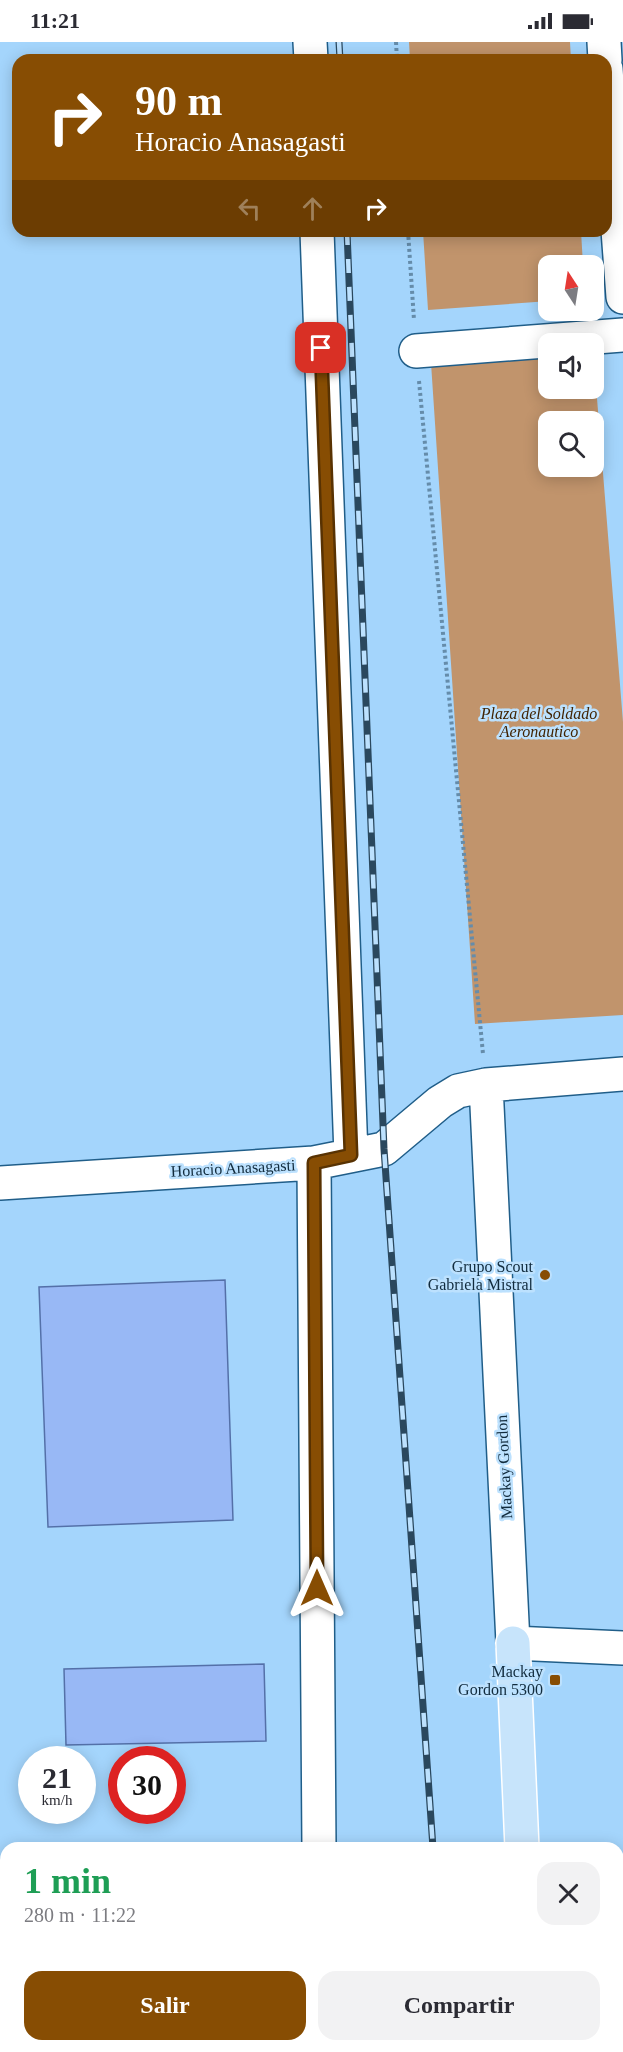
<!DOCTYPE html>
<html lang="es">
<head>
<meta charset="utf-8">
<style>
  :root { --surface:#fff; --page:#f2f2f3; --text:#2b2b33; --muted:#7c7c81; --accent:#874d03 }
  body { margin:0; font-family:Georgia,serif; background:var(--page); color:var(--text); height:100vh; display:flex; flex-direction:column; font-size:22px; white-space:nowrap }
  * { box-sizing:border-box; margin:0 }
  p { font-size:20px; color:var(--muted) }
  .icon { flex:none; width:33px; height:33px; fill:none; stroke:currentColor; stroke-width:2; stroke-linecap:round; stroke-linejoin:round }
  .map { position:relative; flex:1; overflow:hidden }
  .side { position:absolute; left:0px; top:1800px; width:624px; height:210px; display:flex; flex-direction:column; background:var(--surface); border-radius:18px 18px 0 0; box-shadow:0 3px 15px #0003 }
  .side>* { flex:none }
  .top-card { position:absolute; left:12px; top:12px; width:600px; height:183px; border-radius:18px; box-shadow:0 3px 15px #0003; background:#874d03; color:#fff; overflow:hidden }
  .needle { width:39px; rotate:348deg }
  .fabs { position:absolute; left:538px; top:213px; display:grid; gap:12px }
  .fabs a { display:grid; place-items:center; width:66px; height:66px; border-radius:12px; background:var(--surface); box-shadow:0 3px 15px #0003; font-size:30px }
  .speed { position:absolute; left:18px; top:1704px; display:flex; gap:12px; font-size:30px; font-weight:700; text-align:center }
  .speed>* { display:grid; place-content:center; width:78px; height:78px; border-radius:50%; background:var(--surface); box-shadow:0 3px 15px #0003; line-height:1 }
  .speed small { font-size:15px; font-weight:400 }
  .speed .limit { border:9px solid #d22; background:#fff; color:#111 }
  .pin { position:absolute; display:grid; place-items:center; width:51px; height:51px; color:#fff; margin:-26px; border-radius:12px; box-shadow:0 3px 9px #0006 }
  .me { position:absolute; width:66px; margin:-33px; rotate:0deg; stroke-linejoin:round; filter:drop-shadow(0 0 4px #0008) }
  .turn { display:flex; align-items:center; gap:21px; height:126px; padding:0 24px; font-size:27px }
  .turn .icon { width:78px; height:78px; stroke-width:2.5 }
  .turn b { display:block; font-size:42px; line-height:51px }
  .lanes { display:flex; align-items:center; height:57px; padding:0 24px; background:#0003; justify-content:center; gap:30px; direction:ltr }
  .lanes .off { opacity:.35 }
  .round { display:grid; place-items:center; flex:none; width:63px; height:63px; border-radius:18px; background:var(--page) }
  .head { display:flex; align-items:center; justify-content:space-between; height:102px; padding:0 24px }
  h1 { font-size:36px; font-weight:700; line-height:45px; color:#1e9e55 }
  .cta { display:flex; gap:12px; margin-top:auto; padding:12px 24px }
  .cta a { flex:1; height:69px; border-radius:18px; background:var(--accent); color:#fff; font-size:24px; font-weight:700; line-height:69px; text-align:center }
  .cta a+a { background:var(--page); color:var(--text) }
  .status { display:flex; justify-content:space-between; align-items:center; height:42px; padding:0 30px; background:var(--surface); direction:ltr }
  .status svg { height:16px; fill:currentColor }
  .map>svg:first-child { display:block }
  .green { fill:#c1946c; fill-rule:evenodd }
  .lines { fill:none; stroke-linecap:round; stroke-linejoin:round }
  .canal { stroke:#9874c8; stroke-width:32 }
  .building { fill:#98b8f5; stroke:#5470a8; stroke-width:1.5 }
  .minor-casing { stroke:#205e89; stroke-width:36 }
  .major-casing { stroke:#fff; stroke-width:36 }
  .path { stroke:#658caa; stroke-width:4; stroke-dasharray:3 3; stroke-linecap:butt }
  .minor { stroke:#fff; stroke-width:33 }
  .major { stroke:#c7e4fb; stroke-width:33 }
  .rail-casing { stroke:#2a485e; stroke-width:7 }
  .rail { stroke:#bce1fe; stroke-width:4.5; stroke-dasharray:14; stroke-linecap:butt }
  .route-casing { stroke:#583202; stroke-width:15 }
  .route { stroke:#874d03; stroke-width:10 }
  .poi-dot { fill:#874d03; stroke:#bce1fe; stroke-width:2 }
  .labels { text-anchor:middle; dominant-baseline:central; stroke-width:5; stroke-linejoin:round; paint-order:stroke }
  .park-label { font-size:16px; font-style:italic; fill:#412302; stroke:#bce1fe }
  .street-label { font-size:16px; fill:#112b3d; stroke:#bce1fe }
  .poi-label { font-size:16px; fill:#112b3d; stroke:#bce1fe; text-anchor:end }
</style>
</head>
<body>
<div class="status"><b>11:21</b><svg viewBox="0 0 49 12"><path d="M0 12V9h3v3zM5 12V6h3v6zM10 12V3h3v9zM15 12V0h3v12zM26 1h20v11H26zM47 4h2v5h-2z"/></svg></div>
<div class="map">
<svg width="623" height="2010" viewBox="0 0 623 2010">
  <rect width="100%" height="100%" fill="#a4d5fc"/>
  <path class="green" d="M 409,0 L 570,0 L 571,18 L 410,18 Z
    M 423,189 L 581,189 L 583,223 L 549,224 L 549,259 L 428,268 Z
    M 549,313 L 549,346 L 594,346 L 594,319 L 623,680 L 623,973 L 475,982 L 431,321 ZM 549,380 L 594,380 L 594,424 L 549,424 Z"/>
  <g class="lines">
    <path class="canal" d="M 0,1866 L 6,1866
      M 618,1922 L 623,1923"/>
  </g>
  <path class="building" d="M 225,1238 L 233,1478 L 48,1485 L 39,1245 Z
    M 264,1622 L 266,1699 L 66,1703 L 64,1627 Z"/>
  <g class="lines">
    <g class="minor-casing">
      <path id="minor" d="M 310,0 L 311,18
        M 604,0 L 605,18
        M 606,27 L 623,255
        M 317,189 L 351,1113
        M 416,309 L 623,293
        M 486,1043 L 513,1601 L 623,1606
        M 314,1121 L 319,1806
        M 0,1141 L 314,1121 L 384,1107 L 440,1060 L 458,1049 L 486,1043 L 623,1032
        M 0,1845 L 6,1846
        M 618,1897 L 623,1898
        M 477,2004 L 478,2010"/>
    </g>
    <g class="major-casing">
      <path id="major" d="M 513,1601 L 522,1806
        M 532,2004 L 533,2010"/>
    </g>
    <path class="path" d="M 396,0 L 397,18
      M 408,189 L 414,278
      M 419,339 L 483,1012"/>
    <use href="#minor" class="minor"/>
    <use href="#major" class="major"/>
    <g class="rail-casing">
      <path id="rail" d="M 339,0 L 340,18
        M 347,189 L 384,1107 L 433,1806
        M 447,2004 L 447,2010"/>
    </g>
    <use href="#rail" class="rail"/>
  </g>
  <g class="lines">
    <g class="route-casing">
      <path id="route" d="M 317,1546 L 314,1121 L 351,1113 L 321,306"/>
    </g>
    <use href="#route" class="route"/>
  </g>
  <g class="poi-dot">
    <circle cx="545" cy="1233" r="6"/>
    <rect x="549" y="1632" width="12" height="12" rx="3"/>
  </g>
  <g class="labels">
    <g class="park-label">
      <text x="539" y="671">Plaza del Soldado<tspan x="539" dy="18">Aeronautico</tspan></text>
    </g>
    <g class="street-label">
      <text transform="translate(233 1126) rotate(-3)">Horacio Anasagasti</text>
      <text transform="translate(504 1425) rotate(-93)">Mackay Gordon</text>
    </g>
    <g class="poi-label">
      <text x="533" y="1224">Grupo Scout<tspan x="533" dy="18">Gabriela Mistral</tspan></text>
      <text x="543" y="1629">Mackay<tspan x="543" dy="18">Gordon 5300</tspan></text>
    </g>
  </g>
</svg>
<div class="fabs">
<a><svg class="needle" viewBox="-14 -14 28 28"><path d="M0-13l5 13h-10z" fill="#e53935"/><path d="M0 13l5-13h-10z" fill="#7c7c81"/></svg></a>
<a><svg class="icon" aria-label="sound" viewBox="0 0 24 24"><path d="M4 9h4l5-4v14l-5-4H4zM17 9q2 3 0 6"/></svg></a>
<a><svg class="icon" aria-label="search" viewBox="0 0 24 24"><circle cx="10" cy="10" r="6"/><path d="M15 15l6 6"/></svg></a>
</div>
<div class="speed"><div>21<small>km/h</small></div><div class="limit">30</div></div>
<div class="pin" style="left:321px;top:306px;background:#d93025"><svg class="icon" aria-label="arrive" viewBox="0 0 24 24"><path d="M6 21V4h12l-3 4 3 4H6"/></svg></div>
<svg class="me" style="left:317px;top:1546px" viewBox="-20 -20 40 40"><path d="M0-17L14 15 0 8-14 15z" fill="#874d03" stroke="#fff" stroke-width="4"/></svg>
<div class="top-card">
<div class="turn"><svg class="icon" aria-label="right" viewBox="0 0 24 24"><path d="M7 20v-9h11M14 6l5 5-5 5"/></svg><div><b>90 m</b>Horacio Anasagasti</div></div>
<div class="lanes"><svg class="icon off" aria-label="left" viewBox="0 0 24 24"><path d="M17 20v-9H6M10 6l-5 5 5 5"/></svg><svg class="icon off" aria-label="ahead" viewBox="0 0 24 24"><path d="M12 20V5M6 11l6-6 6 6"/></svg><svg class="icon" aria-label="right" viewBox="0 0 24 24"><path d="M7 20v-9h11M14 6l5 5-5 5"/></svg></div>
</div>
<section class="side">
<div class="head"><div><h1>1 min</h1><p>280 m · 11:22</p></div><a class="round"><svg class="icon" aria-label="close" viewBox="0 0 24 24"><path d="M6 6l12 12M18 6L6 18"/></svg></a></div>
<div class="cta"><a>Salir</a><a>Compartir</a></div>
</section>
</div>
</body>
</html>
